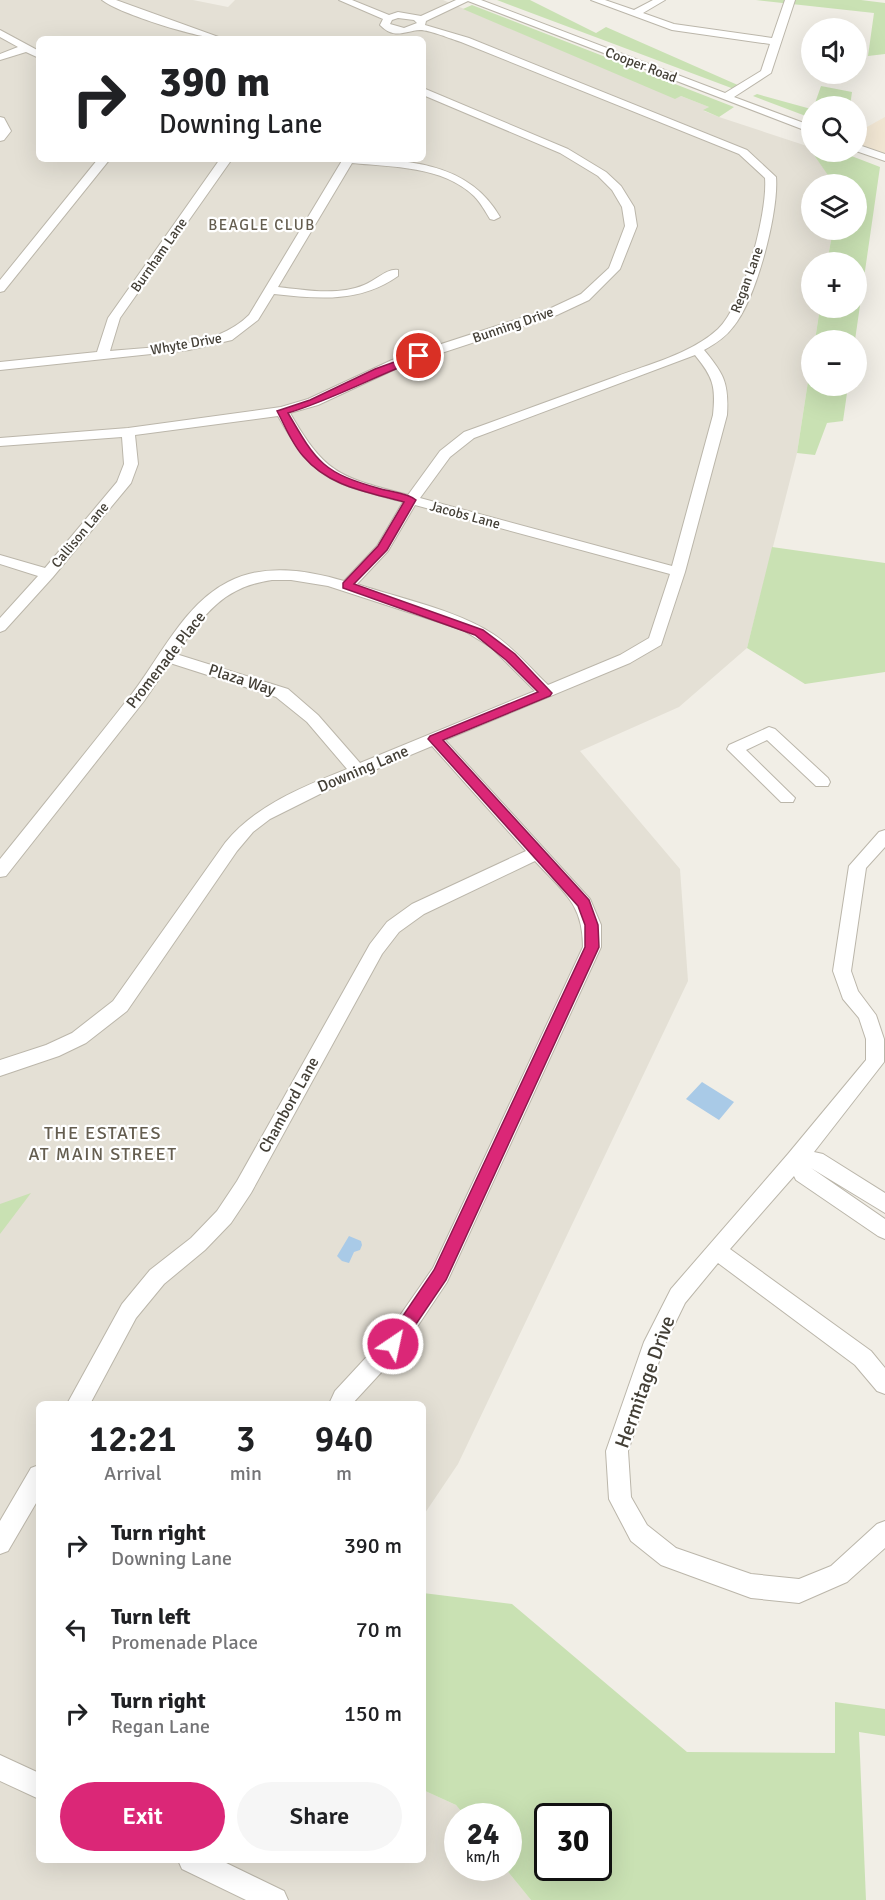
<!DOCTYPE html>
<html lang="en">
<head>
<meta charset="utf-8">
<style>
  :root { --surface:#fff; --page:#f6f6f6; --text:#202124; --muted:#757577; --accent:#db2777 }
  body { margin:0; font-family:Signika,sans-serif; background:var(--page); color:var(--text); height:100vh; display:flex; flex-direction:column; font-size:22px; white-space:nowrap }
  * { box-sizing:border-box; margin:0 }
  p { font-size:20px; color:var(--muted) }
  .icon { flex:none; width:33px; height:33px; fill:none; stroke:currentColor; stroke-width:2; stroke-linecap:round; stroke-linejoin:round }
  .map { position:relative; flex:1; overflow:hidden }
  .details { position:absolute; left:36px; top:1401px; width:390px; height:462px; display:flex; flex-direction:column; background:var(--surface); border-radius:9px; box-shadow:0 6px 24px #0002 }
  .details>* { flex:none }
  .top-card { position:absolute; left:36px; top:36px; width:390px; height:126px; border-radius:9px; box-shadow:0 6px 24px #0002; background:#fff; color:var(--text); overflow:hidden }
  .buttons { position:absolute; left:801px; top:18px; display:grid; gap:12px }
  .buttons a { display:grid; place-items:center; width:66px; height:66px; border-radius:50%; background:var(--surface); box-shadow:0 6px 24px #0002; font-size:30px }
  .speed { position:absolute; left:444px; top:1803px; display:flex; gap:12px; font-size:30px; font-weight:700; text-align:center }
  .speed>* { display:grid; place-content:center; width:78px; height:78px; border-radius:50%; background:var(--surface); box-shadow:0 6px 24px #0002; line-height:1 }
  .speed small { font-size:15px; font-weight:400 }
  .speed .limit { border:3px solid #111; border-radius:9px; background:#fff; color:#111 }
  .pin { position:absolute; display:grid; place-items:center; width:51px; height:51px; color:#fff; margin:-26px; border:3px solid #fff; border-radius:50%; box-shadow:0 2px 6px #0007 }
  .me { position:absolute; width:66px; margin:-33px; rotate:34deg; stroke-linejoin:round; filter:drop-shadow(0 0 4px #0008) }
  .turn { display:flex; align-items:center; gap:21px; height:126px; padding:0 24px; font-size:27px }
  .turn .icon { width:78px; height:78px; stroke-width:2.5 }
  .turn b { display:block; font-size:42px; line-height:51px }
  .eta { display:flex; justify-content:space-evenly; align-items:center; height:102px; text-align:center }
  .eta b { font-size:36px; font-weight:600; line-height:42px }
  .cta { display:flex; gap:12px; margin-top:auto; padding:12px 24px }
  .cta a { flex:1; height:69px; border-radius:36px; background:var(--accent); color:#fff; font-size:24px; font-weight:600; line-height:69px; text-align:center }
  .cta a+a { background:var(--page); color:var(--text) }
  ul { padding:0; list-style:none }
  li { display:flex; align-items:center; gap:18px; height:84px; padding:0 24px }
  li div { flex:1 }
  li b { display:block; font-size:22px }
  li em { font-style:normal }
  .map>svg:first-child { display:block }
  .residential { fill:#e4e0d5; fill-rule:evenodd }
  .commercial { fill:#f1e6d3 }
  .green { fill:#c9e1b3; fill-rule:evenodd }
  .water { fill:#a9cae7 }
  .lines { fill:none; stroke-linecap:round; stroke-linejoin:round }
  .minor-casing { stroke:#bbb6aa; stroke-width:2 }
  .minor { fill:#fff; fill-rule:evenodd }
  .route { fill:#db2777; stroke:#8e194d; stroke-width:1.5 }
  .labels { text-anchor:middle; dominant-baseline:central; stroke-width:4.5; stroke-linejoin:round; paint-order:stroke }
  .far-street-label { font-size:14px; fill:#433f36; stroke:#fff }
  .far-neighbourhood-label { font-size:15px; letter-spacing:1.5px; fill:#645d4f; stroke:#fff }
  .street-label { font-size:16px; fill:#433f36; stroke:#fff }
  .neighbourhood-label { font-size:18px; letter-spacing:1.5px; fill:#645d4f; stroke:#fff }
  .near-street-label { font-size:20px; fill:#433f36; stroke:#fff }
</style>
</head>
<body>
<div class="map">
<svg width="885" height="1900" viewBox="0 0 885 1900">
  <rect width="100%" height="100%" fill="#f1eee6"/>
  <path class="residential" d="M 0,0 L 193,0 L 228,7 L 235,0 L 443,0 L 675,98 L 681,96 L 709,107 L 704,111 L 719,117 L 810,147 L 834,184 L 812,184 L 812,230 L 833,230 L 827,262 L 812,262 L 812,308 L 820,308 L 815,340 L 812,340 L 811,362 L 797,453 L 747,648 L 679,707 L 580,751 L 680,869 L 688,981 L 458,1464 L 423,1516 L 423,1404 L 39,1404 L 39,1860 L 423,1860 L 423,1790 L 456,1805 L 465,1816 L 458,1816 L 458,1868 L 505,1868 L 531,1900 L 0,1900 ZM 39,39 L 423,39 L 423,159 L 39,159 Z"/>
  <path class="commercial" d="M 885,117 L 885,158 L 857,147 L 856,133 Z"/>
  <path class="green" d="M 497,0 L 530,0 L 596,33 L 606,27 L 740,86 L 734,89 Z
    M 756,0 L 861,0 L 885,3 L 885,54 L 868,56 L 874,13 Z
    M 472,5 L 734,107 L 719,117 L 703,110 L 709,107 L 681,96 L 675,99 L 463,9 Z
    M 821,86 L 852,92 L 850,106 L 814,106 Z
    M 757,94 L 811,109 L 811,118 L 753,96 Z
    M 812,152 L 841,152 L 880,167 L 855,340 L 815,340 L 820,308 L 856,308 L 856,262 L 827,262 L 833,230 L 856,230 L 856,184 L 834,184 Z
    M 811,362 L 812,386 L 848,386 L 843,421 L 827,423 L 815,455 L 797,453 Z
    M 772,547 L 885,563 L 885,672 L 805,684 L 747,648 Z
    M 31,1193 L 0,1234 L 0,1204 Z
    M 423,1593 L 512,1604 L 687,1752 L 835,1753 L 835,1702 L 885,1709 L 885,1736 L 859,1732 L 866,1900 L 531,1900 L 505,1868 L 508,1868 L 508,1816 L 465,1816 L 456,1805 L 423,1790 ZM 598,1816 L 598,1868 L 548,1868 L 548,1816 Z"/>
  <path class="water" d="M 702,1082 L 734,1102 L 719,1120 L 686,1099 Z
    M 349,1236 L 361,1241 L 362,1245 L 360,1250 L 354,1252 L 349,1263 L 342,1261 L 337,1256 Z"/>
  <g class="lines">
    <g class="minor-casing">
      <path id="minor" d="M 102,0 L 116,0 L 224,39 C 200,39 120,14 102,0 Z
        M 339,0 L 352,0 L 389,15 L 398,12 L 421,16 L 456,0 L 481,0 L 725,93 L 761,71 L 770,44 L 672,30 L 591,0 L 605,0 L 634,10 L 653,0 L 665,0 L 643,13 L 674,24 L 772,38 L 785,0 L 795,0 L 771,73 L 734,97 L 812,126 L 812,133 L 468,1 L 426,21 L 425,25 L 469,38 L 747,150 L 776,177 C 779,212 756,300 733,327 C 726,337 715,344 704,350 C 724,374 729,383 727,415 L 685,572 L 661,645 L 630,663 L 445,740 L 590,899 L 601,925 L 601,947 L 447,1282 L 401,1351 L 352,1404 L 329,1404 L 335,1391 L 385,1337 L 433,1268 L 583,947 C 583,903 563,892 535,861 L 424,914 L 399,932 L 382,954 L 251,1193 L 231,1223 L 205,1250 L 164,1284 L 136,1318 L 90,1404 L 67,1404 L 122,1304 L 150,1270 L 191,1238 L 217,1211 L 237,1181 L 370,944 L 387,922 L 412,904 L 526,851 L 432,746 L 334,787 L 270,819 L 253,832 L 237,851 L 127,1011 L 86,1043 L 59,1056 L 0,1076 L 0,1060 L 46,1045 L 72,1033 L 113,1001 L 225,843 C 256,805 302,787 347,769 L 307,722 L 276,697 L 170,663 L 144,701 L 6,876 L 0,877 L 0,859 C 44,804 88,750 131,695 C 160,658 184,604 228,582 C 264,563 307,570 344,581 L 377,546 L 403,502 C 332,483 315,482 278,416 L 135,435 L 138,464 L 131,483 L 53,577 L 5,630 L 0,632 L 0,618 L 38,576 L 0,564 L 0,555 L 45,568 L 117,482 L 124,464 L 122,437 L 0,446 L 0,438 L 128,428 L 281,407 L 308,399 L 392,360 L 549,309 L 581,294 L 609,268 L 625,226 L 622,207 L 612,190 L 598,176 L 560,153 L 423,95 L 423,88 L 568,149 L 606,172 L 621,186 L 634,207 L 637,226 L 620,269 L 589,300 L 557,315 L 402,366 L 318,405 L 290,413 C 326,476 341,477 408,495 L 440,451 L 464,432 C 514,414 565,395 615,377 C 649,364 691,354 718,329 C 743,306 768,212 765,178 L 739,154 L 461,42 C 451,39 430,30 420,30 C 404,31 395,40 380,25 L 383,19 ZM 398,18 L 414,20 L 417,23 L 404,28 L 390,24 L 392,20 ZM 695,355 C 713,377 716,386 713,415 L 672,566 L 420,498 L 450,457 L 474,438 ZM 415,505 L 670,574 L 649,638 L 620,655 L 548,685 C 530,668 514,648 493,634 C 457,610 398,598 357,584 L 388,551 ZM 272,580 L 291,580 L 328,586 L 463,630 L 492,648 L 535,691 L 360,763 L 318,715 L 288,689 L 176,654 C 204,615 222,587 272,580 Z
        M 0,30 L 39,51 L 39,58 L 26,52 L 0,60 L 0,54 L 18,47 L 0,37 Z
        M 0,117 L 4,118 L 11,131 L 4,140 L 0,141 Z
        M 856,144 L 885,154 L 885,161 L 856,151 Z
        M 98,159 L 110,159 L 4,291 L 0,292 L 0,280 Z
        M 220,159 L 232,159 L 120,318 L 110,351 C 156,346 215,349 249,315 L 343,159 C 401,159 468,160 500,217 L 494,220 L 490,219 C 485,211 481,203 474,196 C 443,166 392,167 352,163 L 278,287 C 305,290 338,296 364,285 C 375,281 387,268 398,270 L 398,276 C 360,303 318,299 274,294 L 258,320 L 232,340 L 189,350 L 0,370 L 0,362 L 97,352 L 108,318 Z
        M 769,727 L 775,729 L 828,778 L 830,782 L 828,786 L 816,786 L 767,740 L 746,750 L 795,798 L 793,802 L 781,802 L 727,749 L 729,745 Z
        M 885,830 L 885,847 L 866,868 L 851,971 L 858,991 L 876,1015 L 884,1039 L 884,1062 L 814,1152 L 823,1154 L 885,1193 L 885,1213 L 811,1168 L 885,1219 L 885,1239 L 878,1236 L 796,1180 L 794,1176 L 730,1249 L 871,1351 L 885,1368 L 885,1394 L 877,1391 L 855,1365 L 718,1263 L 685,1303 L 665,1344 L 628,1451 L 631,1497 L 647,1525 L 676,1548 L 751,1574 L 799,1579 L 831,1566 L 877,1524 L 885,1521 L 885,1548 L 847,1582 L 799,1603 L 751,1598 L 661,1565 L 631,1541 L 609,1499 L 606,1451 L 644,1342 L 671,1289 L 788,1154 L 866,1060 L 866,1039 L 859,1018 L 843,999 L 833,971 L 849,866 L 879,832 Z
        M 39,1465 L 39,1498 L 8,1551 L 0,1554 L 0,1521 L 31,1468 Z
        M 0,1755 L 39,1773 L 39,1799 L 0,1781 Z
        M 178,1860 L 220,1860 L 284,1891 L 288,1900 L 246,1900 L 182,1869 Z"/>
    </g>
    <use href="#minor" class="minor"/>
  </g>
  <path class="route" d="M 419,353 L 424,356 L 423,358 C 377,375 334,399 288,413 C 317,463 323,473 381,489 C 392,492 408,493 416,500 L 387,550 L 354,584 L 483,630 L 515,654 L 552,693 L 550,696 L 443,740 L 589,900 L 598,925 L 599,947 L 446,1280 L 399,1349 L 393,1351 L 388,1349 L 385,1344 L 388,1338 L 434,1270 L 585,947 L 585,925 L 578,906 L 428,739 L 430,736 L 538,692 L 506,660 L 475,635 L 343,588 L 343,583 L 378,546 L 404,502 C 368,492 329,487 303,456 C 292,444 285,426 277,411 L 310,400 L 375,369 Z"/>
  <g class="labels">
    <g class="far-street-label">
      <text transform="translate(641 65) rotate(21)">Cooper Road</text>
      <text transform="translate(159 255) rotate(-55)">Burnham Lane</text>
      <text transform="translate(747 280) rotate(-70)">Regan Lane</text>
      <text transform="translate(513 325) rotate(-19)">Bunning Drive</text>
      <text transform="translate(186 344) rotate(-10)">Whyte Drive</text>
      <text transform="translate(465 515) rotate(15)">Jacobs Lane</text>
      <text transform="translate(80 535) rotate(-50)">Callison Lane</text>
    </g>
    <g class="far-neighbourhood-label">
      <text x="262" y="225">BEAGLE CLUB</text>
    </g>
    <g class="street-label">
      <text transform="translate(166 660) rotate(-52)">Promenade Place</text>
      <text transform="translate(242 680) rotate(18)">Plaza Way</text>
      <text transform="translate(363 769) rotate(-23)">Downing Lane</text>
      <text transform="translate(289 1105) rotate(-61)">Chambord Lane</text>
    </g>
    <g class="neighbourhood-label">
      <text x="103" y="1133">THE ESTATES<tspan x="103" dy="21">AT MAIN STREET</tspan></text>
    </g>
    <g class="near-street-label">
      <text transform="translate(645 1382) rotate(-70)">Hermitage Drive</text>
    </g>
  </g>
</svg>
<div class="buttons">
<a><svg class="icon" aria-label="sound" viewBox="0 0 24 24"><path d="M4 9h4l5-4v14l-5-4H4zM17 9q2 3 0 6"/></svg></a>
<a><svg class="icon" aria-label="search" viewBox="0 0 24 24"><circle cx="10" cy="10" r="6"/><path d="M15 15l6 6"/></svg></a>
<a><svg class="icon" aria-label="layers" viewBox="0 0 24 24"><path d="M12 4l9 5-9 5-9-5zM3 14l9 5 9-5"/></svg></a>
<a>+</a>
<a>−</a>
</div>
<div class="speed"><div>24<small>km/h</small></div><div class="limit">30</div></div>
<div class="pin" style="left:419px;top:356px;background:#d93025"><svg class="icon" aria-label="arrive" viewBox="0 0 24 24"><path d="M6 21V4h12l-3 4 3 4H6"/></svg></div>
<svg class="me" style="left:393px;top:1344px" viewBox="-20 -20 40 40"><circle r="17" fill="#db2777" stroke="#fff" stroke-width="3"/><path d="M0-11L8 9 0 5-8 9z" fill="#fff"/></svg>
<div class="top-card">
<div class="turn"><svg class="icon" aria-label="right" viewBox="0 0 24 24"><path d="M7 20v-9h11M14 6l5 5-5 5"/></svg><div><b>390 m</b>Downing Lane</div></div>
</div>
<section class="details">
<div class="eta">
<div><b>12:21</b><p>Arrival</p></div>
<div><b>3</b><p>min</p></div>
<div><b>940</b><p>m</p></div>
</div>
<ul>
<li><svg class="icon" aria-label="right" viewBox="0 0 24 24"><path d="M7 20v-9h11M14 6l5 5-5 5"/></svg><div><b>Turn right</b><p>Downing Lane</p></div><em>390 m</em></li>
<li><svg class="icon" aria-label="left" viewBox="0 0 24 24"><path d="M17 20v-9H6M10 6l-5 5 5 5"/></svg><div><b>Turn left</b><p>Promenade Place</p></div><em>70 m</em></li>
<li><svg class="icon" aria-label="right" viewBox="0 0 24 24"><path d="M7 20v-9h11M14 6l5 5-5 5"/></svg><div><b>Turn right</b><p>Regan Lane</p></div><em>150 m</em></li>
</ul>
<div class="cta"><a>Exit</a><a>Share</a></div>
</section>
</div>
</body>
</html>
